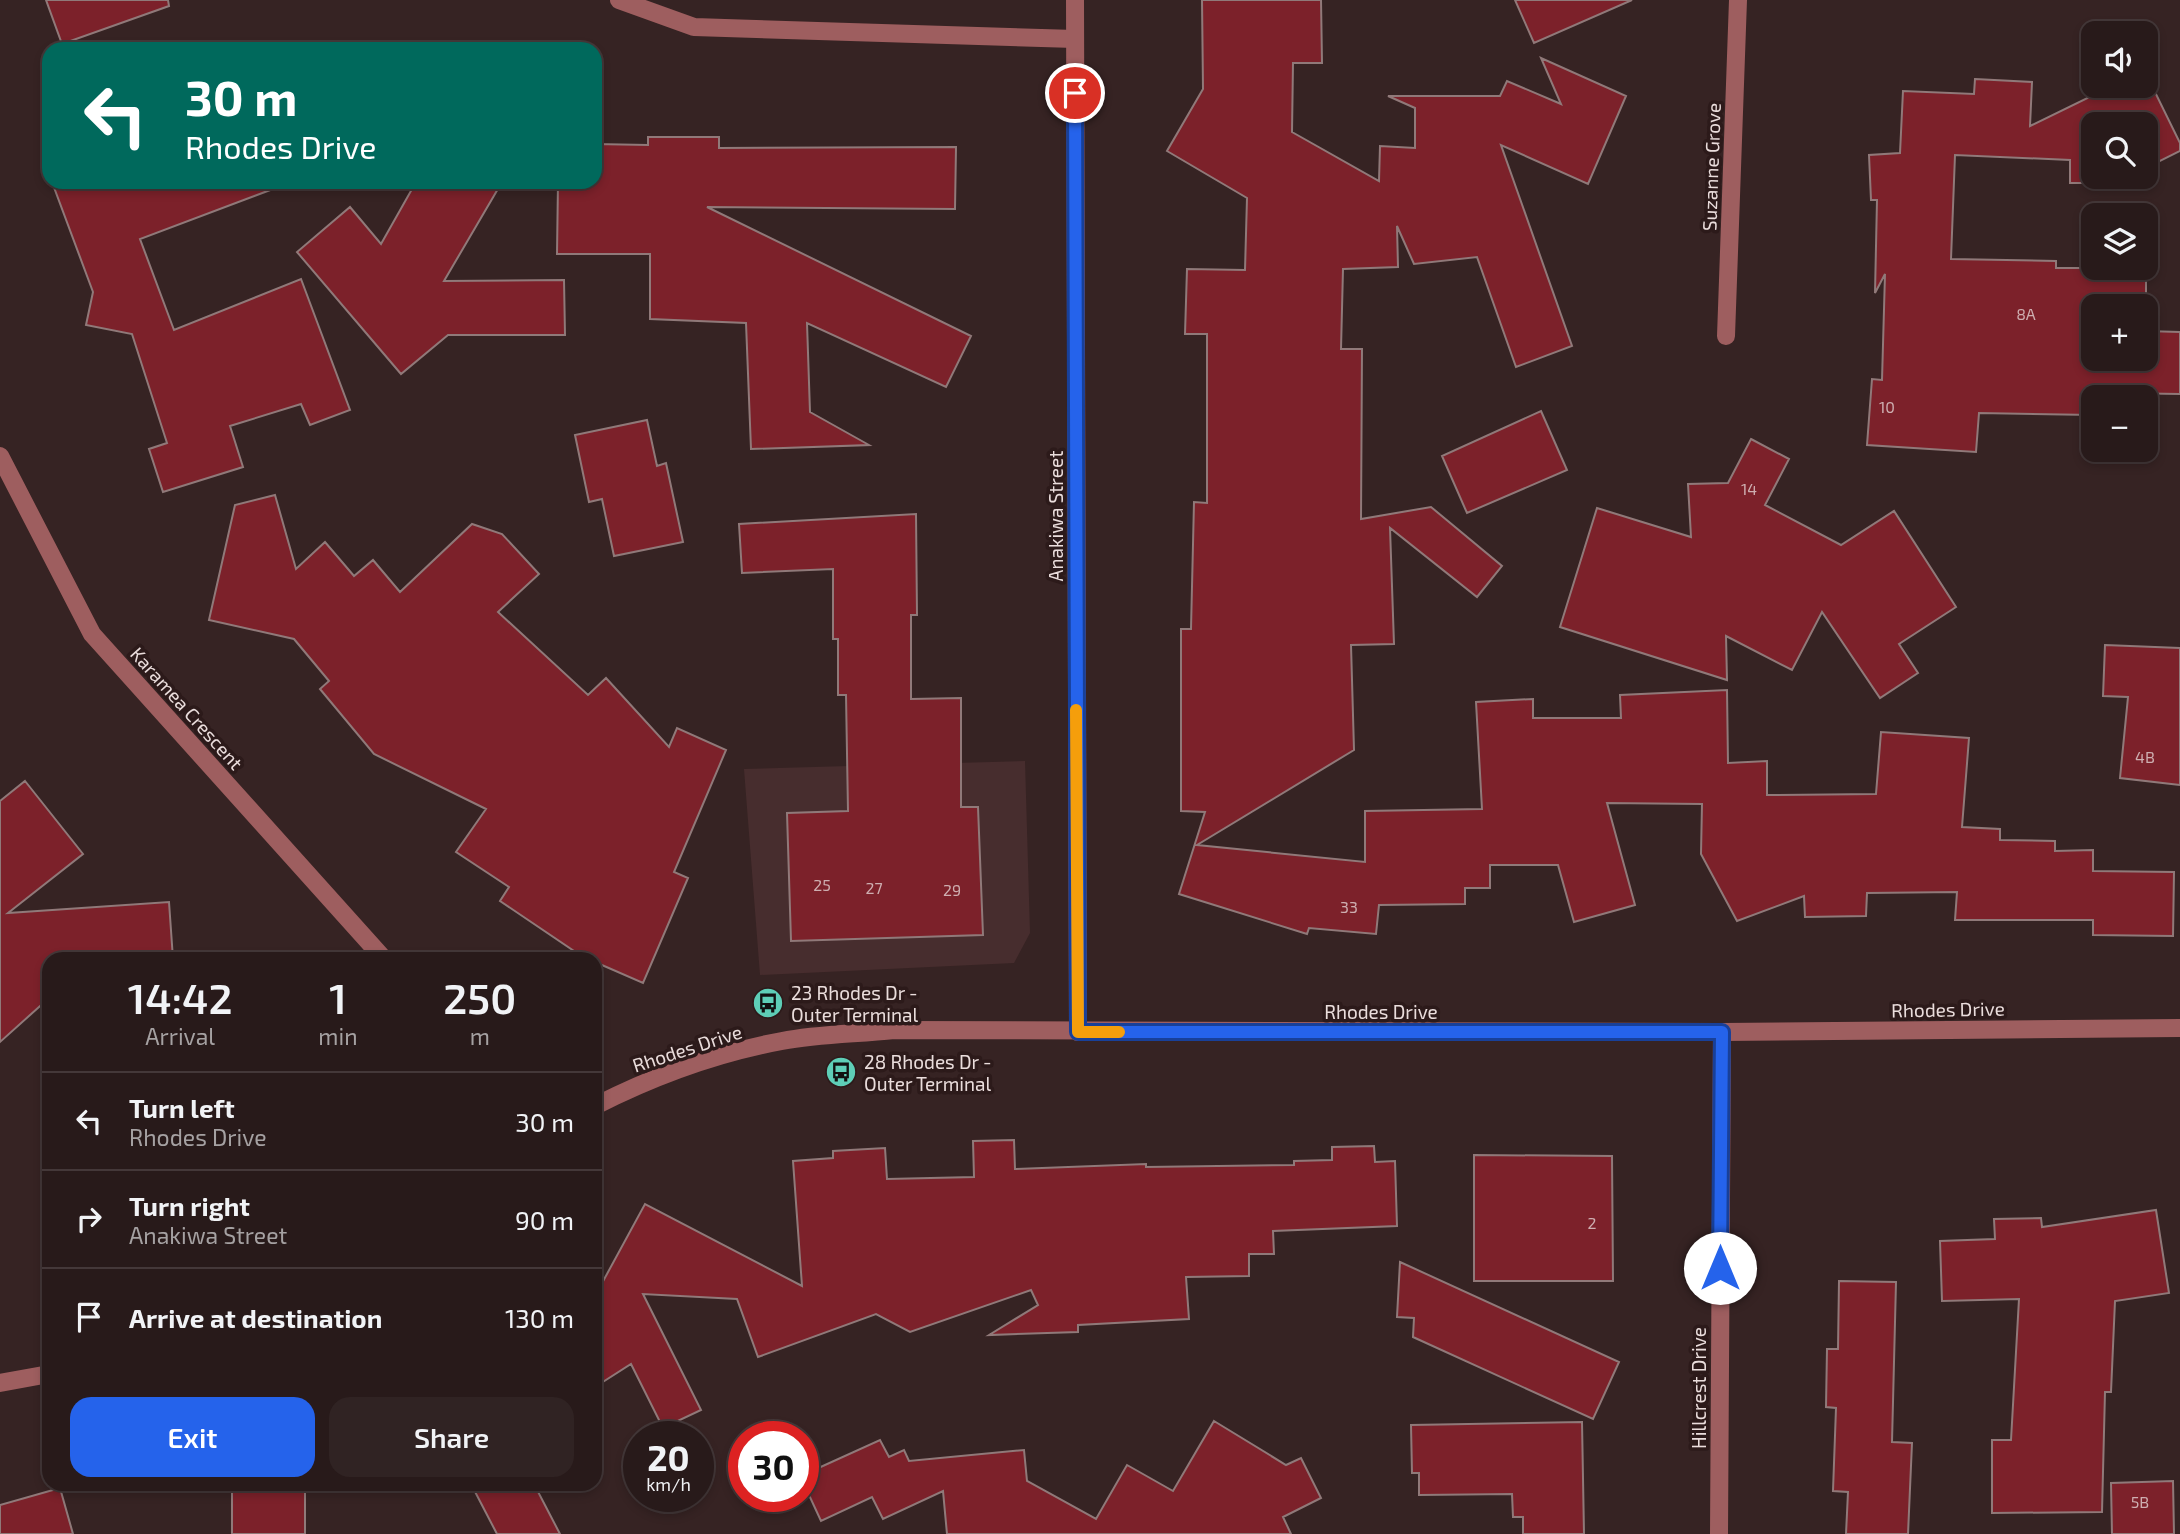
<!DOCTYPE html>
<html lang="en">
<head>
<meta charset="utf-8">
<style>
  :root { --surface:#281a1a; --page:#302323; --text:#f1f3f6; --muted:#a5a1a2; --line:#443839; --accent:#2563eb }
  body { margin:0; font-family:"Exo 2",sans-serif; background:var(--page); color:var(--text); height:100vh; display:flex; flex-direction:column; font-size:26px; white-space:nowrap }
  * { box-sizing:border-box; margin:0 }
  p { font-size:23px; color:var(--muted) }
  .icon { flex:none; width:38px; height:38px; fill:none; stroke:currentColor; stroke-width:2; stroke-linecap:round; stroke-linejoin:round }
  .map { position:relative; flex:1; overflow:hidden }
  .side { position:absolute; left:42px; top:952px; width:560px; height:539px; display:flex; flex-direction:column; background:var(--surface); border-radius:21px; box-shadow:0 4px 10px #0003,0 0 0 2px var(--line) }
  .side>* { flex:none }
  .banner { position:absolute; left:42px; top:42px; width:560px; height:147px; border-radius:21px; box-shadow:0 4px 10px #0003,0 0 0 2px var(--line); background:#00695c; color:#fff; overflow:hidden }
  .buttons { position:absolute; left:2081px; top:21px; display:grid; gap:14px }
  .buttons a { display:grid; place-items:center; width:77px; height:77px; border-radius:14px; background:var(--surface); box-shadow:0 4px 10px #0003,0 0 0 2px var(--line); font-size:35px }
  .speed { position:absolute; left:623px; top:1421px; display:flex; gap:14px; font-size:35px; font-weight:700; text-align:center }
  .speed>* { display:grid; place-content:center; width:91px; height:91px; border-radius:50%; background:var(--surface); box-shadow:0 4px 10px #0003,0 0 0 2px var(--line); line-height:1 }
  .speed small { font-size:18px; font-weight:400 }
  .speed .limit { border:10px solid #d22; background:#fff; color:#111 }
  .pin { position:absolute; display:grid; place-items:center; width:60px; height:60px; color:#fff; margin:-30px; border:4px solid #fff; border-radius:50%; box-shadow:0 2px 7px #0007 }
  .me { position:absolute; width:77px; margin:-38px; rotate:0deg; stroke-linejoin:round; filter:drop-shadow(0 0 5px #0008) }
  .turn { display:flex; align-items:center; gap:24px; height:147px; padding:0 28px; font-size:32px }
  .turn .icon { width:91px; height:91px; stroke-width:2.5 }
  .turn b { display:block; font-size:49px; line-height:60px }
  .eta { display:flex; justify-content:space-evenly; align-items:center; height:119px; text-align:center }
  .eta b { font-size:42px; font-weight:600; line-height:49px }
  .action { display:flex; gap:14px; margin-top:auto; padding:14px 28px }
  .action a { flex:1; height:80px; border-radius:21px; background:var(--accent); color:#fff; font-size:28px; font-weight:600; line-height:80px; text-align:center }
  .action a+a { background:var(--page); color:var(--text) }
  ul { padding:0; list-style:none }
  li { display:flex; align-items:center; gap:21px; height:98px; padding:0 28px; border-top:2px solid var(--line) }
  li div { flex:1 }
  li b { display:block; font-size:26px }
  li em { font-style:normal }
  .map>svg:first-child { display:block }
  .built { fill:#472d2e }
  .building { fill:#7c212a; stroke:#907979; stroke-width:2 }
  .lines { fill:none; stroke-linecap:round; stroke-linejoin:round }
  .minor { stroke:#9e5e5f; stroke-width:18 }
  .route-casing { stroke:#184099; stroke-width:18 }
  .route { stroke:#2563eb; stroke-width:12 }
  .slow { stroke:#f59e0b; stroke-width:12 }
  .labels { text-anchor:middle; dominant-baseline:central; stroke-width:7; stroke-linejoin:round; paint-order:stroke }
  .number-label { font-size:16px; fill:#ceaeb0 }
  .street-label { font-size:19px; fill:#eadddc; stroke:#2c1a1a }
  .poi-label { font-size:19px; fill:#eadddc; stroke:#2c1a1a; text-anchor:start }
</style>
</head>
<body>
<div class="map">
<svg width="2180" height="1534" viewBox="0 0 2180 1534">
  <rect width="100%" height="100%" fill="#362323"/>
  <path class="built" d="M 1025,761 L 1030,933 L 1014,963 L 760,975 L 744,769 Z"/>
  <path class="building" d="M 46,0 L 168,0 L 169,6 L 62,44 Z
    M 1202,0 L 1321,0 L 1322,63 L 1293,63 L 1292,132 L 1379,181 L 1380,146 L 1415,148 L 1415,108 L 1388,96 L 1500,96 L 1507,81 L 1561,104 L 1541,58 L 1626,96 L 1588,184 L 1501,145 L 1572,346 L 1516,367 L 1477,257 L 1414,264 L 1397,226 L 1398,267 L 1343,269 L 1341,349 L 1362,349 L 1361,519 L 1431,507 L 1502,566 L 1477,597 L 1390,528 L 1394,644 L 1351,645 L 1354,750 L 1197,845 L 1365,862 L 1365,811 L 1482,809 L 1476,702 L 1533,699 L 1533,718 L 1621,718 L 1620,695 L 1727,690 L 1728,763 L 1767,761 L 1767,795 L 1876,794 L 1881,732 L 1969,738 L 1962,827 L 2000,829 L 2000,840 L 2055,841 L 2055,851 L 2093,850 L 2093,871 L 2174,872 L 2173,936 L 2093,935 L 2093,920 L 1955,920 L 1957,892 L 1867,893 L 1866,916 L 1805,917 L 1804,896 L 1737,921 L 1701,854 L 1702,804 L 1607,803 L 1635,905 L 1574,922 L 1558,865 L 1490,865 L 1490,888 L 1465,888 L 1465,904 L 1379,905 L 1376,934 L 1309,928 L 1307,934 L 1179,894 L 1205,812 L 1181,811 L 1181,629 L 1191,629 L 1194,502 L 1207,503 L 1207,334 L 1185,334 L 1187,269 L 1245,270 L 1247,198 L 1167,151 L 1203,89 Z
    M 1515,0 L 1632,0 L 1534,43 Z
    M 1975,79 L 2032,82 L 2030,126 L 2112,86 L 2152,86 L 2180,143 L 2180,151 L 2146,168 L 2146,124 L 2093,124 L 2093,177 L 2128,177 L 2116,183 L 2070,183 L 2070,160 L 1955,155 L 1951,259 L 2056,261 L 2056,268 L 2146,268 L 2146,319 L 2146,306 L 2093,306 L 2093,359 L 2146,359 L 2146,331 L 2180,332 L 2180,394 L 2118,393 L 2118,397 L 2093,397 L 2093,415 L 1979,413 L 1976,452 L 1867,445 L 1872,379 L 1882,380 L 1885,274 L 1875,293 L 1877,200 L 1871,200 L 1869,155 L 1900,153 L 1903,91 L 1974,94 Z
    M 648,137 L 719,137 L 719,148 L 956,147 L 955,209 L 707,207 L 971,336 L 946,387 L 807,323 L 810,412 L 869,445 L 751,449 L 746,323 L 650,319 L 650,254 L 557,254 L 558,182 L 595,182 L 595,144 L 648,145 Z
    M 52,182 L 281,182 L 281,186 L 140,239 L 174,330 L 301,279 L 350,410 L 310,425 L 301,404 L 230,426 L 243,467 L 163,492 L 149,449 L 167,443 L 132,334 L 86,325 L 93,292 Z
    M 416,182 L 502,182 L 444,281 L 564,280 L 565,335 L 448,335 L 401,374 L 297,252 L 350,207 L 381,244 Z
    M 1541,411 L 1567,470 L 1467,513 L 1442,456 Z
    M 647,420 L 657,466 L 666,463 L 683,542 L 614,556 L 602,499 L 589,502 L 575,435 Z
    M 1751,439 L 1789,459 L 1765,505 L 1841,545 L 1894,511 L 1956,607 L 1899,644 L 1918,673 L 1880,698 L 1822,612 L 1792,670 L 1726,636 L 1727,680 L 1560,627 L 1597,508 L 1691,537 L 1688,484 L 1728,483 Z
    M 275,495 L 296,569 L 325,542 L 354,576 L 373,560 L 400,592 L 472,524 L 502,534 L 539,574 L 498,612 L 588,695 L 606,678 L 669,747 L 677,728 L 726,750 L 674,872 L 688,878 L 643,983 L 595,962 L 595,959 L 583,957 L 500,901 L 509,887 L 456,852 L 486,809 L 374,754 L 320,689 L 329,681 L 294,639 L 209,620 L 235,505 Z
    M 916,514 L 917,615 L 911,615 L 911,699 L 961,698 L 961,807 L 978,807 L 983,935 L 791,941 L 787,813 L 848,811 L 846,695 L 838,695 L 838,639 L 833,639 L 833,569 L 742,573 L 739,524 Z
    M 2105,645 L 2180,648 L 2180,785 L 2120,778 L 2128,697 L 2103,696 Z
    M 25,781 L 83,854 L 8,913 L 169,902 L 173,959 L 49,959 L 49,998 L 0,1042 L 0,801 Z
    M 1014,1140 L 1015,1169 L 1146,1164 L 1146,1167 L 1294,1165 L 1294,1161 L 1332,1160 L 1332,1147 L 1374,1146 L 1375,1162 L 1395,1161 L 1397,1226 L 1273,1231 L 1274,1254 L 1249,1254 L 1249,1276 L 1186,1277 L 1189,1319 L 1078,1325 L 1078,1332 L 989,1335 L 1038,1305 L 1031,1290 L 910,1332 L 876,1314 L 758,1357 L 737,1299 L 643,1294 L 701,1410 L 663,1428 L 631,1364 L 595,1387 L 595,1289 L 601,1285 L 645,1204 L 802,1286 L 793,1161 L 833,1158 L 833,1151 L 885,1148 L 887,1179 L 974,1177 L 973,1141 Z
    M 1474,1155 L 1612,1156 L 1613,1281 L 1474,1281 Z
    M 2156,1210 L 2169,1293 L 2115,1301 L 2111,1392 L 2105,1392 L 2102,1512 L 1992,1513 L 1992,1440 L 2011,1440 L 2019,1299 L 1942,1301 L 1940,1241 L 1995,1239 L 1994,1219 L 2041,1218 L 2042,1227 Z
    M 1400,1262 L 1619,1362 L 1593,1419 L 1413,1337 L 1414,1318 L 1397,1317 Z
    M 1839,1281 L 1896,1282 L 1892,1442 L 1912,1443 L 1908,1534 L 1846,1534 L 1848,1492 L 1833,1491 L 1836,1408 L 1826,1407 L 1827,1349 L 1838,1349 Z
    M 1214,1421 L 1286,1465 L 1301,1458 L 1321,1498 L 1283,1517 L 1291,1534 L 947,1534 L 943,1491 L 883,1519 L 872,1497 L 821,1521 L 803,1482 L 803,1475 L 880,1440 L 889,1457 L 904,1450 L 909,1461 L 1024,1450 L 1027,1481 L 1096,1519 L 1127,1465 L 1173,1491 Z
    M 1582,1422 L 1584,1534 L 1523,1534 L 1523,1517 L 1513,1517 L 1512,1494 L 1419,1495 L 1419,1473 L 1412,1473 L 1411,1425 Z
    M 2173,1481 L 2174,1534 L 2112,1534 L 2111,1483 Z
    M 232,1484 L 305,1484 L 305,1534 L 232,1534 Z
    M 471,1484 L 534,1484 L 560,1534 L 497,1534 Z
    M 60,1488 L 73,1534 L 0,1534 L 0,1505 Z"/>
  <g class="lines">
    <path class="minor" d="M 619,0 L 694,27 L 1075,39
      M 1075,0 L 1078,1032
      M 1726,336 L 1738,0
      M 0,456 L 92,634 L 384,959
      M 595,1106 C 654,1076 717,1053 782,1041 C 818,1034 857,1034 894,1030 L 1722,1032 L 2180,1028
      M 0,1383 L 49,1374
      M 1719,1534 L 1722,1032"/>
  </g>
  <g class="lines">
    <g class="route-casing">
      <path id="route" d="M 1075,93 L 1078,1032 L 1722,1032 L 1720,1268"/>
    </g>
    <use href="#route" class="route"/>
    <path class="slow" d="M 1076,710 L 1078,1032 L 1119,1032"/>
  </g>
  <defs>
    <g id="bus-disc" transform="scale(1.575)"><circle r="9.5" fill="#5eceb7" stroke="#2c1a1a"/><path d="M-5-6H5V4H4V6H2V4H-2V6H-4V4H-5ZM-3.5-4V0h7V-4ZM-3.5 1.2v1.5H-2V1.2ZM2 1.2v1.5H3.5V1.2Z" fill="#111"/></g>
  </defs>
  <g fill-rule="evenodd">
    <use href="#bus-disc" x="768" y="1003"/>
    <use href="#bus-disc" x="841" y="1072"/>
  </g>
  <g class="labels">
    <g class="number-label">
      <text x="2026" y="313">8A</text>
      <text x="1887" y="406">10</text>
      <text x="1749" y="488">14</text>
      <text x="2145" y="756">4B</text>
      <text x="822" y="884">25</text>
      <text x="874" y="887">27</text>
      <text x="952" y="889">29</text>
      <text x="1349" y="906">33</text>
      <text x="1592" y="1222">2</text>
      <text x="2140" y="1501">5B</text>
    </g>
    <g class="street-label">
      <text transform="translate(1711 167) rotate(-88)">Suzanne Grove</text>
      <text transform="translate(1055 516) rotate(-90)">Anakiwa Street</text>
      <text transform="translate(187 708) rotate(48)">Karamea Crescent</text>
      <text transform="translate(1948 1009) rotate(-1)">Rhodes Drive</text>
      <text x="1381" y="1011">Rhodes Drive</text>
      <text transform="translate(687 1048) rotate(-18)">Rhodes Drive</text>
      <text transform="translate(1698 1388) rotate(-90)">Hillcrest Drive</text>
    </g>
    <g class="poi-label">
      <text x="791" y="992">23 Rhodes Dr -<tspan x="791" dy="22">Outer Terminal</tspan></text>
      <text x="864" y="1061">28 Rhodes Dr -<tspan x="864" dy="22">Outer Terminal</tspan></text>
    </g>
  </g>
</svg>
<div class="buttons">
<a><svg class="icon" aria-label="sound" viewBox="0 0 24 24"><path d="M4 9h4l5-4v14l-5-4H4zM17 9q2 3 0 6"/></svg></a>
<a><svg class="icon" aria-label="search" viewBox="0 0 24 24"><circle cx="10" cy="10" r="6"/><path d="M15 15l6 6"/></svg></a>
<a><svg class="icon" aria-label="layers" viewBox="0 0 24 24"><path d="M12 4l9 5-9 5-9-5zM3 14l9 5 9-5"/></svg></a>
<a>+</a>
<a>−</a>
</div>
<div class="speed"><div>20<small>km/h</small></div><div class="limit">30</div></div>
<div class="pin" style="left:1075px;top:93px;background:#d93025"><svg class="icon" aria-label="arrive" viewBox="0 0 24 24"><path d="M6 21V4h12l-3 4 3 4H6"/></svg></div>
<svg class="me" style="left:1720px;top:1268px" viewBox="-20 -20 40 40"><circle r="19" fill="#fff"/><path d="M0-13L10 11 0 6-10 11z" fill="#2563eb"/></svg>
<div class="banner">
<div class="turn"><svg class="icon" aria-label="left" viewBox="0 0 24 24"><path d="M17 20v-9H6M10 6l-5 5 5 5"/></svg><div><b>30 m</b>Rhodes Drive</div></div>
</div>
<section class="side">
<div class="eta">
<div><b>14:42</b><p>Arrival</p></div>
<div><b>1</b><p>min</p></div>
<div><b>250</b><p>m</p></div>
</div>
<ul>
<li><svg class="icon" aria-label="left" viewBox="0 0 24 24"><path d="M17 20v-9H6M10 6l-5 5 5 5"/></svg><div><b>Turn left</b><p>Rhodes Drive</p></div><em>30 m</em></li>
<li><svg class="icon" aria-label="right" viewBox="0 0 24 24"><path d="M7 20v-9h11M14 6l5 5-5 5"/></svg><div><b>Turn right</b><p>Anakiwa Street</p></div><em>90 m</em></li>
<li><svg class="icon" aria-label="arrive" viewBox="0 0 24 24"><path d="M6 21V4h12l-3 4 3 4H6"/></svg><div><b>Arrive at destination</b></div><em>130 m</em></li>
</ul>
<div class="action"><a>Exit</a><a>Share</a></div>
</section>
</div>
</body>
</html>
